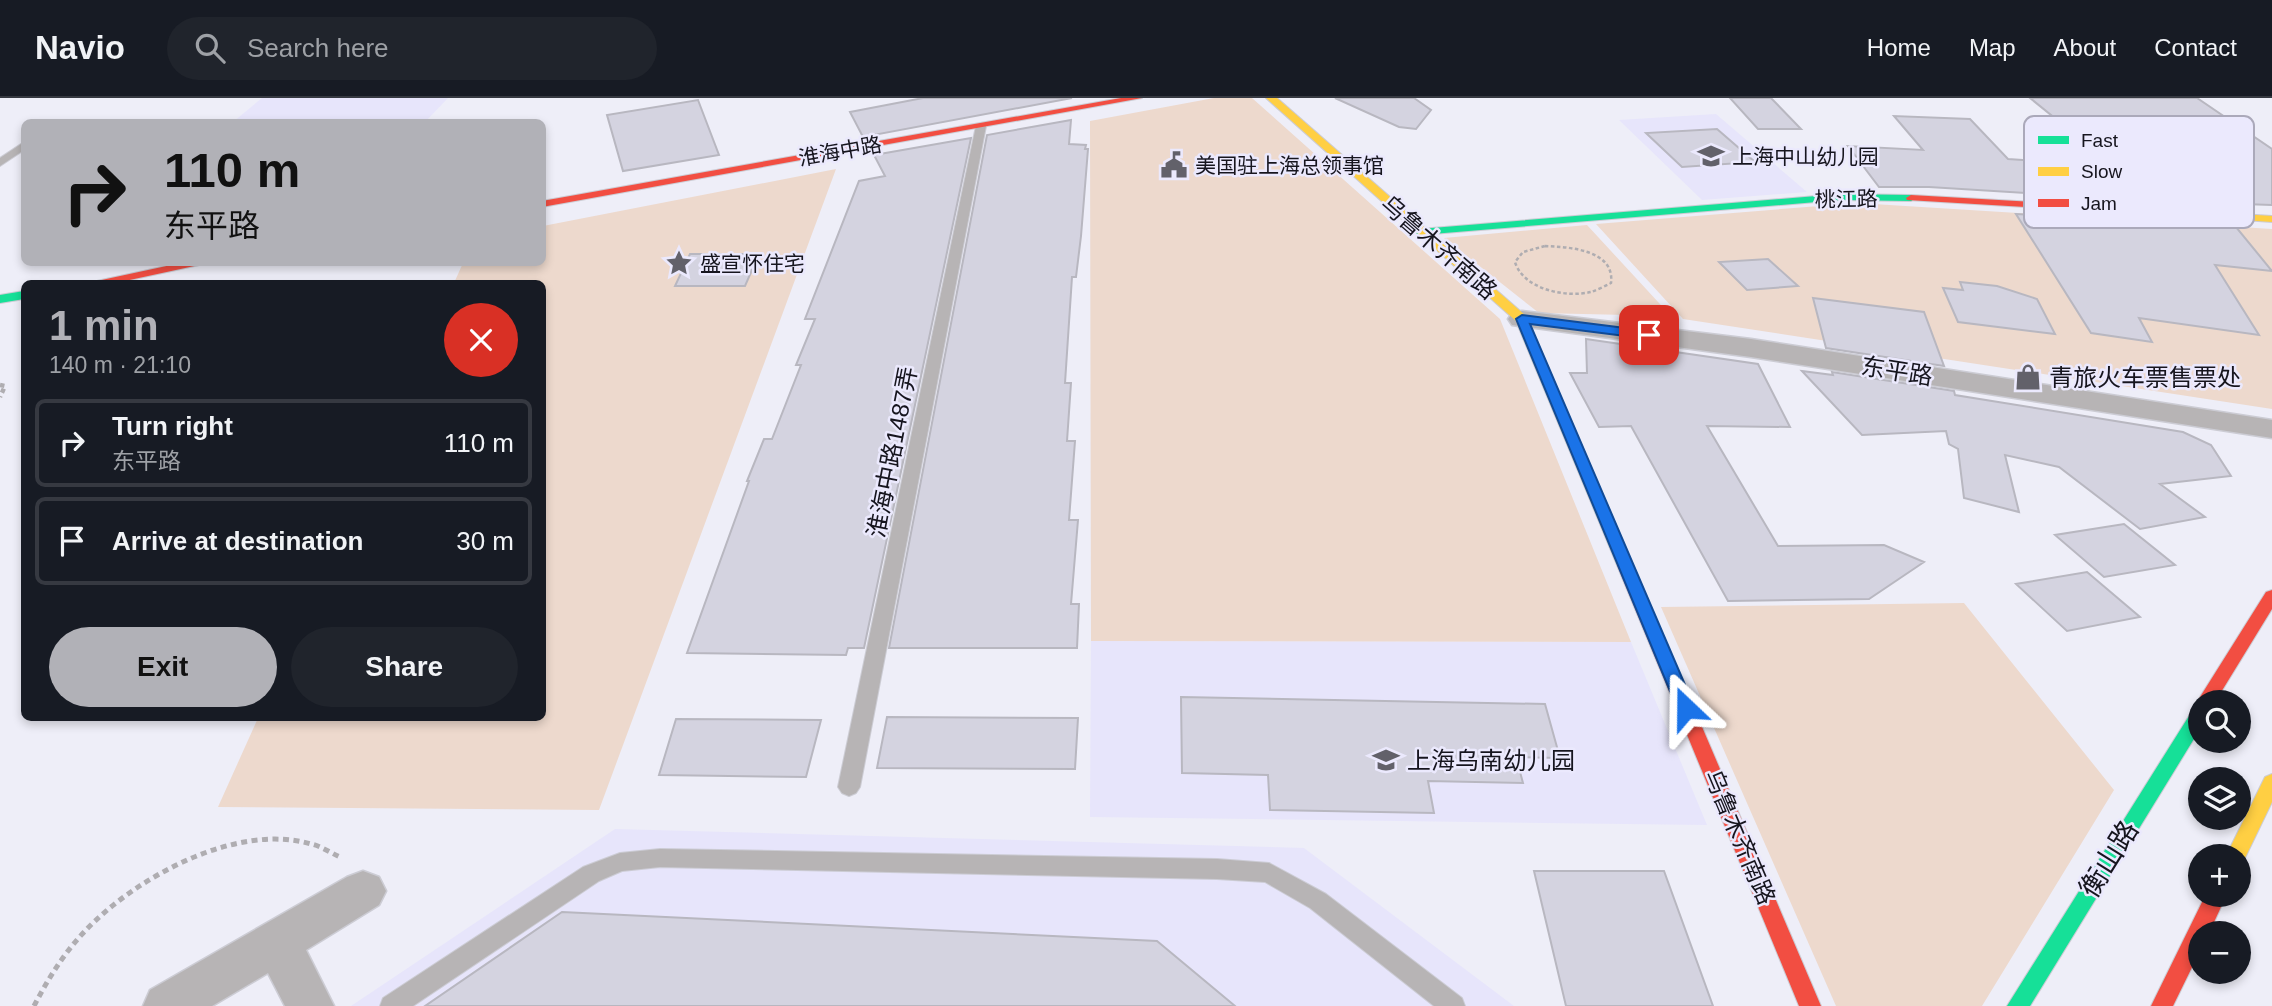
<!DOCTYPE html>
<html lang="en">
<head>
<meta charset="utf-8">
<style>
  :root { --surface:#171b24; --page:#20242c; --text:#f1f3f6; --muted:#9ea1a6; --line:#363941; --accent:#b1b1b7 }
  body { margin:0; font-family:Arial,"Noto Sans SC",sans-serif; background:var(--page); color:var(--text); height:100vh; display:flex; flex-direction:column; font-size:26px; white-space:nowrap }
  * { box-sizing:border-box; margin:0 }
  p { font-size:23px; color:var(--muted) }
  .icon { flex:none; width:38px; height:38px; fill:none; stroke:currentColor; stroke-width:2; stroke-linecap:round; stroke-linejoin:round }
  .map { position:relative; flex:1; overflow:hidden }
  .panel { position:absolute; left:21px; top:182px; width:525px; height:441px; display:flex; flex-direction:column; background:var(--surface); border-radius:10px; box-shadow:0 4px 10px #0003 }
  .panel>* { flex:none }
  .guide { position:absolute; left:21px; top:21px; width:525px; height:147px; border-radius:10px; box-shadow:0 4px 10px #0003; background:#b1b1b7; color:#111; overflow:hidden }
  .controls { position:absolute; left:2188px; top:592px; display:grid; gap:14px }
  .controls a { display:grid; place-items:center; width:63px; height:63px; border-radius:50%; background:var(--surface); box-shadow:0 4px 10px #0003; font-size:35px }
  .pin { position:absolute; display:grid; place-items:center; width:60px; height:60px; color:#fff; margin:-30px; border-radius:14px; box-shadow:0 4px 10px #0006 }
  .me { position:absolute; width:77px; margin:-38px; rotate:337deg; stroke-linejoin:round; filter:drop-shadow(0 0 5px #0008) }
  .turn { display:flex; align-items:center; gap:24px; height:147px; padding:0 28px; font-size:32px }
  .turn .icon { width:91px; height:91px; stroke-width:2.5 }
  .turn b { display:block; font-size:49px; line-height:60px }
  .round { display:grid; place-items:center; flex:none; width:74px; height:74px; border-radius:37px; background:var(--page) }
  .head { display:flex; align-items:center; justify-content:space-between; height:119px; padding:0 28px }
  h1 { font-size:42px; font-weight:800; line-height:52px; color:var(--accent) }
  .button { display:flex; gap:14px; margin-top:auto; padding:14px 28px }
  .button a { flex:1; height:80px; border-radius:42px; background:var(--accent); color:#111; font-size:28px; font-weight:800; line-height:80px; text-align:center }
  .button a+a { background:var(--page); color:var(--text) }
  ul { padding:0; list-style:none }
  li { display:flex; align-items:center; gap:21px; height:88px; margin:0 14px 10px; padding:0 14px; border:4px solid var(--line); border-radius:10px }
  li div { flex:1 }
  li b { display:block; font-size:26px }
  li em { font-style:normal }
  header { display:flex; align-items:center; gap:42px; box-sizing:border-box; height:98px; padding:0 35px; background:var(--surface); border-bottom:2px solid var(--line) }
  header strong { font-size:33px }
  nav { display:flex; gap:38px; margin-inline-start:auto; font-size:24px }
  .search { width:490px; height:63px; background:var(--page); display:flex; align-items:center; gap:18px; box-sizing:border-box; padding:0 24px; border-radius:38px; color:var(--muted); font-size:26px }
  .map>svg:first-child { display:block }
  .built { fill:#e7e5fb }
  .green { fill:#edd9cd }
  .building { fill:#d4d3e0; stroke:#b8b7c0; stroke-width:2 }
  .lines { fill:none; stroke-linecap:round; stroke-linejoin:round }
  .lane-casing { stroke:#ccccd4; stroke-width:2 }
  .street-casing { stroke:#ccccd4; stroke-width:3 }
  .fast-casing { stroke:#ccccd4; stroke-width:2 }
  .slow-casing { stroke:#ccccd4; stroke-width:2 }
  .jam-casing { stroke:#ccccd4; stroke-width:2 }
  .path-far2 { stroke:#afadb1; stroke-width:2.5; stroke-dasharray:3.5 2.5; stroke-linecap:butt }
  .path-far1 { stroke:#afadb1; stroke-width:4.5; stroke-dasharray:4.5 3.5; stroke-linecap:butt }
  .path { stroke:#afadb1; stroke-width:5; stroke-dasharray:6 4.5; stroke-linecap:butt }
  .lane { fill:#b7b4b5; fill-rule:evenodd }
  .street { fill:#b7b4b5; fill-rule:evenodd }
  .fast { fill:#16e098; fill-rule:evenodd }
  .slow { fill:#ffcf43; fill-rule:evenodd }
  .jam { fill:#f24e42; fill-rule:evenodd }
  .route { fill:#1a73e8; stroke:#114b97; stroke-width:2 }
  .labels { text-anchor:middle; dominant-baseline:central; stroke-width:5; stroke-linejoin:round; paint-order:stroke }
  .far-street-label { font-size:21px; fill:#16151e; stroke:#ebe9fd }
  .far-poi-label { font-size:21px; fill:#16151e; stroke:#ebe9fd; text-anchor:start }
  .street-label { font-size:24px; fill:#16151e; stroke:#ebe9fd }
  .poi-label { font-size:24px; fill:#16151e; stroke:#ebe9fd; text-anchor:start }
  .near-street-label { font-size:28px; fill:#16151e; stroke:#ebe9fd }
  .key { fill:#ebe9fd; stroke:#aba9ba; stroke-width:2 }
  .key-label { font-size:19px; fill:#16151e }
</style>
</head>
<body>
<header>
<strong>Navio</strong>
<div class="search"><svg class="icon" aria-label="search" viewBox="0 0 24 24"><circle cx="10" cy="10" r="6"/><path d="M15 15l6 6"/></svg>Search here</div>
<nav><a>Home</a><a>Map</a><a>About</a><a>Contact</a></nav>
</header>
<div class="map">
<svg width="2272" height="908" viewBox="0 0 2272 908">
  <rect width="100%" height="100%" fill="#eeeef8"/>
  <path class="built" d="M 262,0 L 448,0 L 425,24 L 233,24 Z
    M 1716,16 L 1807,94 L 1702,102 L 1619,22 Z
    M 1091,543 L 1631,544 L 1707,727 L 1090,719 Z
    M 615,731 L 1304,750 L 1514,908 L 351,908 Z"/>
  <path class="green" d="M 1214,0 L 1252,0 L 1500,221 L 1631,544 L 1091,543 L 1090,23 Z
    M 836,71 L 599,712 L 218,709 L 258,620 L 542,620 L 542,186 L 454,185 L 463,165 L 542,164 L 543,128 Z
    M 1857,105 L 2272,131 L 2272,311 L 1683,221 L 1596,126 Z
    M 1587,127 L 1671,218 L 1539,215 L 1444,140 Z
    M 1964,505 L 2114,692 L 1982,908 L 1836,908 L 1661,509 Z"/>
  <path class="building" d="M 923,0 L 1072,0 L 863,39 L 850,14 Z
    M 1335,0 L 1414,0 L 1431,12 L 1416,31 L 1399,29 Z
    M 1730,0 L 1771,0 L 1801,31 L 1758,31 Z
    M 2030,0 L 2197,0 L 2272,51 L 2272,107 L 2215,105 L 2217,107 L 1929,89 L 1879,89 L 1848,48 L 1923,52 L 1894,18 L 1970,21 L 2008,61 L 2114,68 Z
    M 698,2 L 719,57 L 623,73 L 607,17 Z
    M 1071,22 L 1069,46 L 1086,47 L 1085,51 L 1088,51 L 1081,138 L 1076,179 L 1072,179 L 1065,285 L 1071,285 L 1067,343 L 1075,343 L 1069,422 L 1078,422 L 1071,506 L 1079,506 L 1077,550 L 889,550 L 987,37 Z
    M 1717,31 L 1755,64 L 1682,69 L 1646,35 Z
    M 971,40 L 864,550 L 848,550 L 846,557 L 687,555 L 749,383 L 747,383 L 764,341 L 772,341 L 801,267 L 796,267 L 815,221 L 805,221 L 859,83 L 885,78 L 874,57 Z
    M 2016,116 L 2236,129 L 2272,173 L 2215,167 L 2259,237 L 2139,220 L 2152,244 L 2091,235 Z
    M 690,156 L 759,156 L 745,188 L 675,188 Z
    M 1768,161 L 1798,188 L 1747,192 L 1719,164 Z
    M 1960,184 L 1997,188 L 2037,201 L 2055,236 L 1958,224 L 1943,190 L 1963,192 Z
    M 1813,200 L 1924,214 L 1944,268 L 1826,250 Z
    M 1586,241 L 1758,266 L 1790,329 L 1707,328 L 1778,448 L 1884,447 L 1924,464 L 1869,501 L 1728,503 L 1631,328 L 1599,329 L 1570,275 L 1587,275 Z
    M 1802,273 L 1833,277 L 1832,274 L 1954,293 L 1955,297 L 2183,334 L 2211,347 L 2231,378 L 2160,386 L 2205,419 L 2140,431 L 2059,369 L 2005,357 L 2019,414 L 1964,400 L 1958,351 L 1949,346 L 1946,333 L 1862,337 Z
    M 2124,426 L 2175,467 L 2104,479 L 2055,437 Z
    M 2087,474 L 2140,519 L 2067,533 L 2016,486 Z
    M 1181,599 L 1545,606 L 1560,660 L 1516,659 L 1523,685 L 1428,683 L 1434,715 L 1270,712 L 1268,677 L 1182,675 Z
    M 887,619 L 1078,620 L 1075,671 L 877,670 Z
    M 676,621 L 821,622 L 806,679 L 659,677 Z
    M 1534,773 L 1664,773 L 1713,908 L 1566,908 Z
    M 562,814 L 1157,843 L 1235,908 L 425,908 Z"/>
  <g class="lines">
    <g class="lane-casing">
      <path id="lane" d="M 981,25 L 986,28 L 860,689 L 856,695 L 849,698 L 842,695 L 838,689 L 976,28 Z
        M 24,44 L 24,52 L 0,68 L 0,60 Z
        M 660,751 L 1217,761 L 1269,765 L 1326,796 L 1462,900 L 1465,908 L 1434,908 L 1310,810 L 1265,784 L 1217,781 L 660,769 L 622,773 L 599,783 L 413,908 L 380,908 L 383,900 L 583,769 L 620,755 Z"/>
    </g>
    <g class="street-casing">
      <path id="street" d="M 1522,213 L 1751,241 L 2272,322 L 2272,340 L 1751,259 L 1512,227 L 1508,221 L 1512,215 Z
        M 363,773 L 379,779 L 386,793 L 379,807 L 306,852 L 334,908 L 285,908 L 268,875 L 212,908 L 143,908 L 150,892 L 347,779 Z"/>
    </g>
    <g class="fast-casing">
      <path id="fast" d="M 1840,96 L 1911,97 L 1916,100 L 1911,103 L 1840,102 L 1420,137 L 1414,134 L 1420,131 Z
        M 24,193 L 24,201 L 0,205 L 0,197 Z
        M 2200,608 L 2200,631 L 2030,908 L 2007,908 L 2194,610 Z"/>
    </g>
    <g class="slow-casing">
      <path id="slow" d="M 1266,0 L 1277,0 L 1526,218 L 1633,467 L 1631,471 L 1625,472 L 1617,467 L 1516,223 Z
        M 2176,112 L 2272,118 L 2272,124 L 2172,117 L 2172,113 Z
        M 2272,676 L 2272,704 L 2243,764 L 2238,766 L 2238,758 L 2226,758 L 2265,679 Z"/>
    </g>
    <g class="jam-casing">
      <path id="jam" d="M 1121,0 L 1142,0 L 542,109 L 542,103 Z
        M 1911,97 L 2176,112 L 2182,115 L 2176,118 L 1907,102 L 1906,100 Z
        M 185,164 L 213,164 L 111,186 L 83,186 Z
        M 1625,462 L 1633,467 L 1821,908 L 1799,908 L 1617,467 Z
        M 2272,492 L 2272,511 L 2215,604 L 2200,604 L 2200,609 L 2197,604 L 2200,599 L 2266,494 Z
        M 2206,796 L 2227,796 L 2209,835 L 2200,835 L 2200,853 L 2173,908 L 2151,908 Z"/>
    </g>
    <path class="path-far2" d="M 1545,148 C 1570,149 1615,152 1611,185 C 1605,188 1597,192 1591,194 C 1565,200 1523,191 1515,164 L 1523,154 Z"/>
    <path class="path-far1" d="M 0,287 L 5,288 L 0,299"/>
    <path class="path" d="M 34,908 C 48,881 64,855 85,833 C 135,780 236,724 311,746 C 321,748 331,755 340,759"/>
    <use href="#lane" class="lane"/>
    <use href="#street" class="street"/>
    <use href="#fast" class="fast"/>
    <use href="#slow" class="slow"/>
    <use href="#jam" class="jam"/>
  </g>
  <path class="route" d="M 1522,217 L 1649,233 L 1656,237 L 1649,241 L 1530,226 L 1695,610 L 1692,615 L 1680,615 L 1677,610 L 1516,221 Z"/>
  <defs>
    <g id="school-bare" transform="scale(2.1)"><path d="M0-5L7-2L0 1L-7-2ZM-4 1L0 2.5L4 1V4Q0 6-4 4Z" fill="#62616a" stroke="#ebe9fd" stroke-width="2.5" paint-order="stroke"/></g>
    <g id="civic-bare" transform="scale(2.1)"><path d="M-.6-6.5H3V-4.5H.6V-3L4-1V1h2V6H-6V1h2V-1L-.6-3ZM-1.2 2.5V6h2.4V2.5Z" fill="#62616a" stroke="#ebe9fd" stroke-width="2.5" paint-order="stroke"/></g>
    <g id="sight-bare" transform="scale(2.1)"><path d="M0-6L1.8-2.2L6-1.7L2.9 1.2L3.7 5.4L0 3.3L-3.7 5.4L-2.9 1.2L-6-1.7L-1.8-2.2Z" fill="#62616a" stroke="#ebe9fd" stroke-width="2.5" paint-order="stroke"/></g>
    <g id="shop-bare" transform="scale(2.1)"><path d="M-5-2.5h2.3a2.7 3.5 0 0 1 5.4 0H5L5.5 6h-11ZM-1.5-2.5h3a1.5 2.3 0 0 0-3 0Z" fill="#62616a" stroke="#ebe9fd" stroke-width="2.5" paint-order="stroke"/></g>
  </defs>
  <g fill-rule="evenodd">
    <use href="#school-bare" x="1711" y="58"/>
    <use href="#civic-bare" x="1174" y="67"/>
    <use href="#sight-bare" x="679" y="165"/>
    <use href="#shop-bare" x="2028" y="279"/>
    <use href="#school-bare" x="1386" y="662"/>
  </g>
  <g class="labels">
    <g class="far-street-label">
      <text transform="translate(840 53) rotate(-10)">淮海中路</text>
      <text transform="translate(1846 101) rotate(-1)">桃江路</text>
    </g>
    <g class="far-poi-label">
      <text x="1732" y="58">上海中山幼儿园</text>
      <text x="1195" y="67">美国驻上海总领事馆</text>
      <text x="700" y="165">盛宣怀住宅</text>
    </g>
    <g class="street-label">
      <text transform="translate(1439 149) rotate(41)">乌鲁木齐南路</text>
      <text transform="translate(1897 273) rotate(9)">东平路</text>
      <text transform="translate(892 354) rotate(-79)">淮海中路1487弄</text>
      <text transform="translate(1740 739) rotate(67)">乌鲁木齐南路</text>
    </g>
    <g class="poi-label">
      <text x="2049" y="279">青旅火车票售票处</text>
      <text x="1407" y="662">上海乌南幼儿园</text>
    </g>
    <g class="near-street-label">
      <text transform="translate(2109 761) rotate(-58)">衡山路</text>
    </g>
  </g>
  <rect x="2024" y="18" width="230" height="112" rx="10" class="key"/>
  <rect x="2038" y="38" width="31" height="8" fill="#16e098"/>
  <rect x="2038" y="69" width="31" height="9" fill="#ffcf43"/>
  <rect x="2038" y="101" width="31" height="8" fill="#f24e42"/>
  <g class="key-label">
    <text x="2081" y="49">Fast</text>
    <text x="2081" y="80">Slow</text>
    <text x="2081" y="112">Jam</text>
  </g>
</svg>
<div class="controls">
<a><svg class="icon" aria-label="search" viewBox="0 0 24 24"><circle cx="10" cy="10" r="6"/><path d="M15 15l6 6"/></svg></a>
<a><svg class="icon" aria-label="layers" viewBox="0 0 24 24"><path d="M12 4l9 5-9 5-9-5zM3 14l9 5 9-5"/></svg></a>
<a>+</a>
<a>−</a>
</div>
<div class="pin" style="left:1649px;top:237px;background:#d93025"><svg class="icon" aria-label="arrive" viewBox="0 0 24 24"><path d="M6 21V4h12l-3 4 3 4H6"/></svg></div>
<svg class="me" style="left:1686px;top:610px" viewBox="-20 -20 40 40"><path d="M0-17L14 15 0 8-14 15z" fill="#1a73e8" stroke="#fff" stroke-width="4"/></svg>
<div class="guide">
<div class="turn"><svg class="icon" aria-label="right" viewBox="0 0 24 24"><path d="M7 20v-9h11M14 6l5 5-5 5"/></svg><div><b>110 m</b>东平路</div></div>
</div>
<section class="panel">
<div class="head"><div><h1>1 min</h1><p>140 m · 21:10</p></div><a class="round" style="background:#d93025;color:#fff"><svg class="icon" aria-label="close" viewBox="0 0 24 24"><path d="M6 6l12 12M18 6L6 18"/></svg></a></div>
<ul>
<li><svg class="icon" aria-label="right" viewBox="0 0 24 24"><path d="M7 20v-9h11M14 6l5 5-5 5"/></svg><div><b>Turn right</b><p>东平路</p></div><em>110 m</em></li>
<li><svg class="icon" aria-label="arrive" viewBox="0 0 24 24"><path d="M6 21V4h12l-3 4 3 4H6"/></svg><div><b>Arrive at destination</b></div><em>30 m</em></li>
</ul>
<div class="button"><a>Exit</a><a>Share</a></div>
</section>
</div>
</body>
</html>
